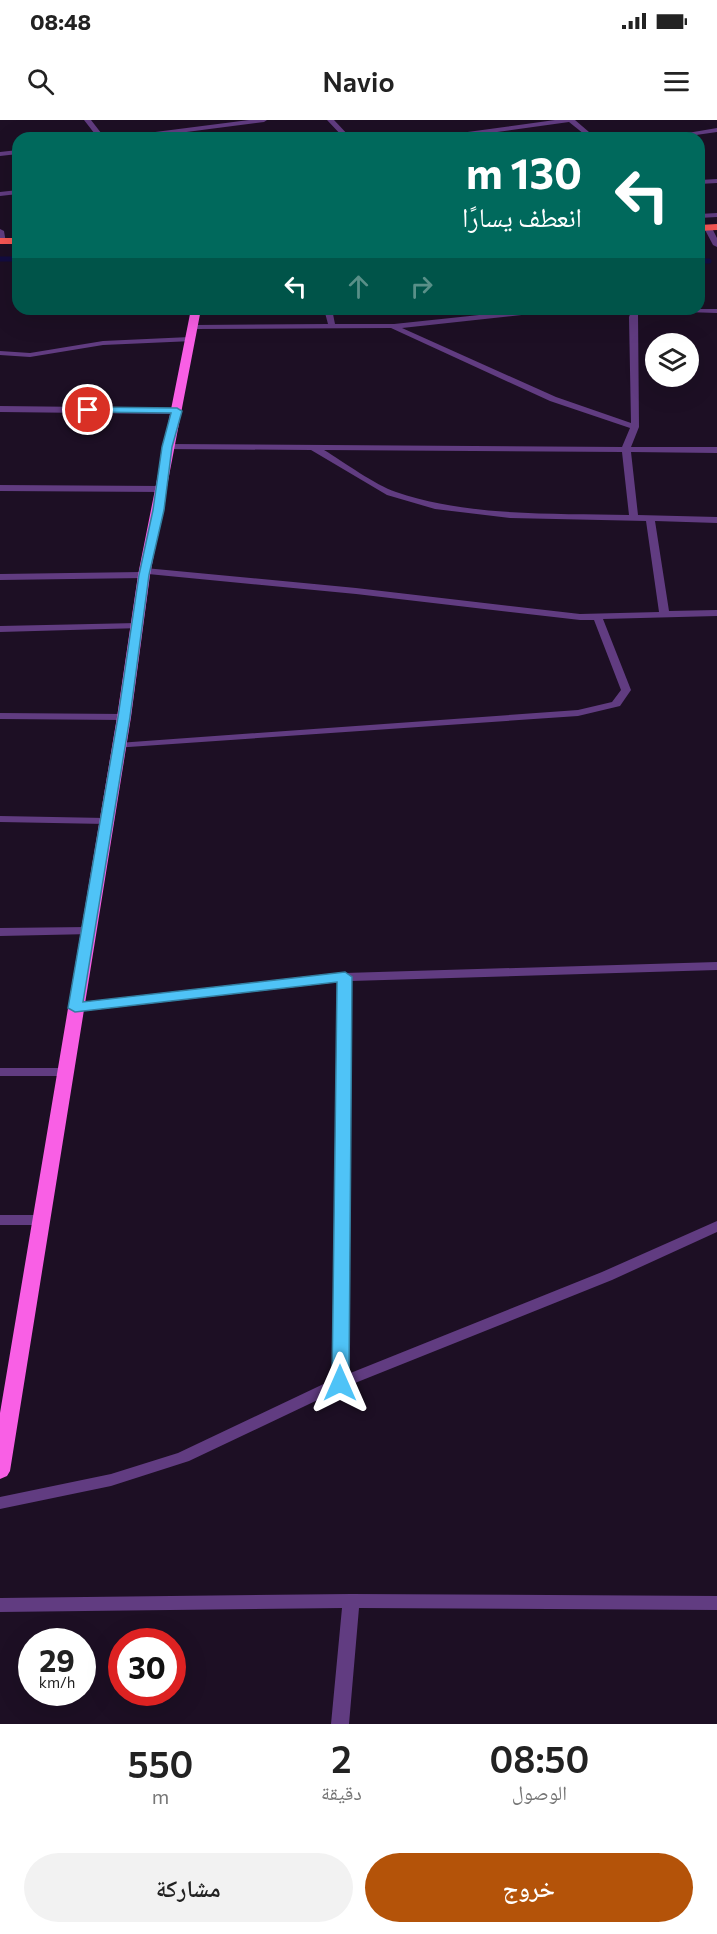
<!DOCTYPE html>
<html lang="ar">
<head>
<meta charset="utf-8">
<style>
  :root { --surface:#fff; --page:#f2f2f2; --text:#222; --muted:#767676; --accent:#b45309 }
  body { margin:0; font-family:Commissioner,"Noto Naskh Arabic",sans-serif; background:var(--page); color:var(--text); direction:rtl; height:100vh; display:flex; flex-direction:column; font-size:22px; white-space:nowrap }
  * { box-sizing:border-box; margin:0 }
  p { font-size:20px; color:var(--muted) }
  .icon { flex:none; width:33px; height:33px; fill:none; stroke:currentColor; stroke-width:2; stroke-linecap:round; stroke-linejoin:round }
  .map { position:relative; height:1604px; overflow:hidden; direction:ltr }
  .panel { display:flex; flex-direction:column; background:var(--surface); flex:1 }
  .panel>* { flex:none }
  .banner { position:absolute; left:12px; top:12px; width:693px; height:183px; border-radius:18px; box-shadow:0 6px 24px #0002; direction:rtl; background:#00695c; color:#fff; overflow:hidden }
  .controls { position:absolute; left:645px; top:213px; display:grid; gap:12px }
  .controls a { display:grid; place-items:center; width:54px; height:54px; border-radius:50%; background:var(--surface); box-shadow:0 6px 24px #0002; font-size:30px }
  .speed { position:absolute; left:18px; top:1508px; display:flex; gap:12px; font-size:30px; font-weight:700; text-align:center }
  .speed>* { display:grid; place-content:center; width:78px; height:78px; border-radius:50%; background:var(--surface); box-shadow:0 6px 24px #0002; line-height:1 }
  .speed small { font-size:15px; font-weight:400 }
  .speed .limit { border:9px solid #d22; background:#fff; color:#111 }
  .pin { position:absolute; display:grid; place-items:center; width:51px; height:51px; color:#fff; margin:-26px; border:3px solid #fff; border-radius:50%; box-shadow:0 2px 6px #0007 }
  .me { position:absolute; width:66px; margin:-33px; rotate:0deg; stroke-linejoin:round; filter:drop-shadow(0 0 4px #0008) }
  .turn { display:flex; align-items:center; gap:21px; height:126px; padding:0 24px; font-size:27px }
  .turn .icon { width:78px; height:78px; stroke-width:2.5 }
  .turn b { display:block; font-size:42px; line-height:51px }
  .lanes { display:flex; align-items:center; height:57px; padding:0 24px; background:#0003; justify-content:center; gap:30px; direction:ltr }
  .lanes .off { opacity:.35 }
  .eta { display:flex; justify-content:space-evenly; align-items:center; height:102px; text-align:center }
  .eta b { font-size:36px; font-weight:600; line-height:42px }
  .primary-button { display:flex; gap:12px; margin-top:auto; padding:12px 24px }
  .primary-button a { flex:1; height:69px; border-radius:36px; background:var(--accent); color:#fff; font-size:24px; font-weight:600; line-height:69px; text-align:center }
  .primary-button a+a { background:var(--page); color:var(--text) }
  .status { display:flex; justify-content:space-between; align-items:center; height:42px; padding:0 30px; background:var(--surface); direction:ltr }
  .status svg { height:16px; fill:currentColor }
  header { display:flex; justify-content:space-between; align-items:center; height:78px; padding:0 24px; background:var(--surface); font-size:27px; font-weight:600 }
  .map>svg:first-child { display:block }
  .lines { fill:none; stroke-linecap:round; stroke-linejoin:round }
  .stream { stroke:#130c40; stroke-width:5 }
  .street { fill:#613c81; fill-rule:evenodd }
  .primary { fill:#f95fe5; fill-rule:evenodd }
  .highway { fill:#f85754; fill-rule:evenodd }
  .route { fill:#4fc3f7; stroke:#337fa1; stroke-width:1.5 }
</style>
</head>
<body>
<div class="status"><b>08:48</b><svg viewBox="0 0 49 12"><path d="M0 12V9h3v3zM5 12V6h3v6zM10 12V3h3v9zM15 12V0h3v12zM26 1h20v11H26zM47 4h2v5h-2z"/></svg></div>
<header><svg class="icon" aria-label="menu" viewBox="0 0 24 24"><path d="M4 6h16M4 12h16M4 18h16"/></svg>Navio<svg class="icon" aria-label="search" viewBox="0 0 24 24"><circle cx="10" cy="10" r="6"/><path d="M15 15l6 6"/></svg></header>
<div class="map">
<svg width="717" height="1604" viewBox="0 0 717 1604">
  <rect width="100%" height="100%" fill="#1d0f24"/>
  <g class="lines">
    <path class="stream" d="M 0,139 L 18,139
      M 699,141 L 709,141"/>
    <path class="street" d="M 84,0 L 91,0 L 105,18 L 98,18 Z
      M 249,0 L 267,0 L 264,2 L 140,18 L 121,18 L 124,16 Z
      M 327,0 L 334,0 L 351,18 L 344,18 Z
      M 555,0 L 575,0 L 596,18 L 589,18 L 569,2 L 453,18 L 435,18 L 438,16 Z
      M 717,8 L 717,12 L 675,18 L 658,18 Z
      M 18,30 L 18,34 L 0,36 L 0,32 Z
      M 717,59 L 717,63 L 699,64 L 699,60 Z
      M 18,70 L 18,74 L 0,76 L 0,72 Z
      M 717,93 L 717,97 L 699,98 L 699,94 Z
      M 705,106 L 712,108 L 717,118 L 717,127 L 713,125 L 704,108 Z
      M 0,109 L 4,111 L 6,123 L 0,122 Z
      M 324,189 L 332,189 L 335,204 L 394,204 L 535,189 L 562,189 L 558,191 L 402,208 L 556,277 L 631,303 L 629,197 L 631,192 L 619,191 L 615,189 L 717,189 L 717,193 L 655,191 L 638,194 L 639,307 L 631,327 L 717,327 L 717,333 L 631,332 L 638,395 L 717,397 L 717,403 L 655,401 L 669,491 L 717,490 L 717,496 L 603,499 L 631,570 L 620,586 L 578,596 L 114,628 L 113,626 L 118,623 L 578,590 L 612,582 L 621,570 L 594,500 L 580,500 L 356,474 L 148,454 L 147,457 L 144,458 L 0,460 L 0,454 L 141,452 L 142,449 L 145,448 L 356,468 L 580,494 L 659,492 L 646,401 L 510,398 L 435,389 L 387,375 L 311,330 L 164,329 L 164,325 L 167,324 L 622,327 L 630,308 L 550,281 L 391,208 L 193,209 L 189,207 L 193,205 L 328,204 ZM 324,330 L 622,332 L 629,395 C 552,393 470,397 396,372 C 375,365 344,342 324,330 Z
      M 190,217 L 193,217 L 193,221 L 103,225 L 30,237 L 0,235 L 0,231 L 30,233 L 103,221 Z
      M 0,286 L 177,288 L 181,291 L 177,294 L 0,292 Z
      M 0,365 L 162,366 L 167,369 L 162,372 L 0,371 Z
      M 137,503 L 141,504 L 141,508 L 0,512 L 0,506 Z
      M 0,593 L 124,594 L 129,597 L 124,600 L 0,599 Z
      M 0,696 L 106,698 L 112,701 L 106,704 L 0,702 Z
      M 88,807 L 92,808 L 94,811 L 92,814 L 0,816 L 0,808 Z
      M 717,842 L 717,850 L 351,861 L 348,1254 L 602,1152 L 717,1101 L 717,1112 L 612,1160 L 345,1267 L 189,1341 L 111,1366 L 0,1389 L 0,1377 L 111,1354 L 178,1333 L 332,1260 L 339,862 L 75,892 L 71,891 L 69,888 L 71,885 L 345,853 Z
      M 0,948 L 65,948 L 72,952 L 65,956 L 0,956 Z
      M 0,1095 L 41,1095 L 46,1097 L 48,1100 L 46,1103 L 41,1105 L 0,1105 Z
      M 351,1474 L 717,1476 L 717,1490 L 359,1488 L 349,1604 L 331,1604 L 342,1488 L 0,1492 L 0,1478 Z"/>
    <path class="primary" d="M 191,189 L 201,189 L 150,455 L 131,597 L 10,1351 L 7,1356 L 0,1359 L 0,1293 L 117,597 L 138,455 Z"/>
    <path class="highway" d="M 717,104 L 717,110 L 699,111 L 699,105 Z
      M 0,118 L 18,118 L 18,124 L 0,124 Z"/>
  </g>
  <path class="route" d="M 88,287 L 177,288 L 182,291 L 172,327 L 164,390 L 149,455 L 130,597 L 83,882 L 345,852 L 352,857 L 349,1263 L 347,1267 L 340,1269 L 334,1267 L 332,1263 L 337,862 L 75,892 L 68,888 L 118,597 L 139,455 L 153,390 L 162,327 L 171,293 L 85,292 L 84,290 Z"/>
</svg>
<div class="controls">
<a><svg class="icon" aria-label="layers" viewBox="0 0 24 24"><path d="M12 4l9 5-9 5-9-5zM3 14l9 5 9-5"/></svg></a>
</div>
<div class="speed"><div>29<small>km/h</small></div><div class="limit">30</div></div>
<div class="pin" style="left:88px;top:290px;background:#d93025"><svg class="icon" aria-label="arrive" viewBox="0 0 24 24"><path d="M6 21V4h12l-3 4 3 4H6"/></svg></div>
<svg class="me" style="left:340px;top:1263px" viewBox="-20 -20 40 40"><path d="M0-17L14 15 0 8-14 15z" fill="#4fc3f7" stroke="#fff" stroke-width="4"/></svg>
<div class="banner">
<div class="turn"><svg class="icon" aria-label="left" viewBox="0 0 24 24"><path d="M17 20v-9H6M10 6l-5 5 5 5"/></svg><div><b>130 m</b>انعطف يسارًا</div></div>
<div class="lanes"><svg class="icon" aria-label="left" viewBox="0 0 24 24"><path d="M17 20v-9H6M10 6l-5 5 5 5"/></svg><svg class="icon off" aria-label="ahead" viewBox="0 0 24 24"><path d="M12 20V5M6 11l6-6 6 6"/></svg><svg class="icon off" aria-label="right" viewBox="0 0 24 24"><path d="M7 20v-9h11M14 6l5 5-5 5"/></svg></div>
</div>
</div>
<section class="panel">
<div class="eta">
<div><b>08:50</b><p>الوصول</p></div>
<div><b>2</b><p>دقيقة</p></div>
<div><b>550</b><p>m</p></div>
</div>
<div class="primary-button"><a>خروج</a><a>مشاركة</a></div>
</section>
</body>
</html>
